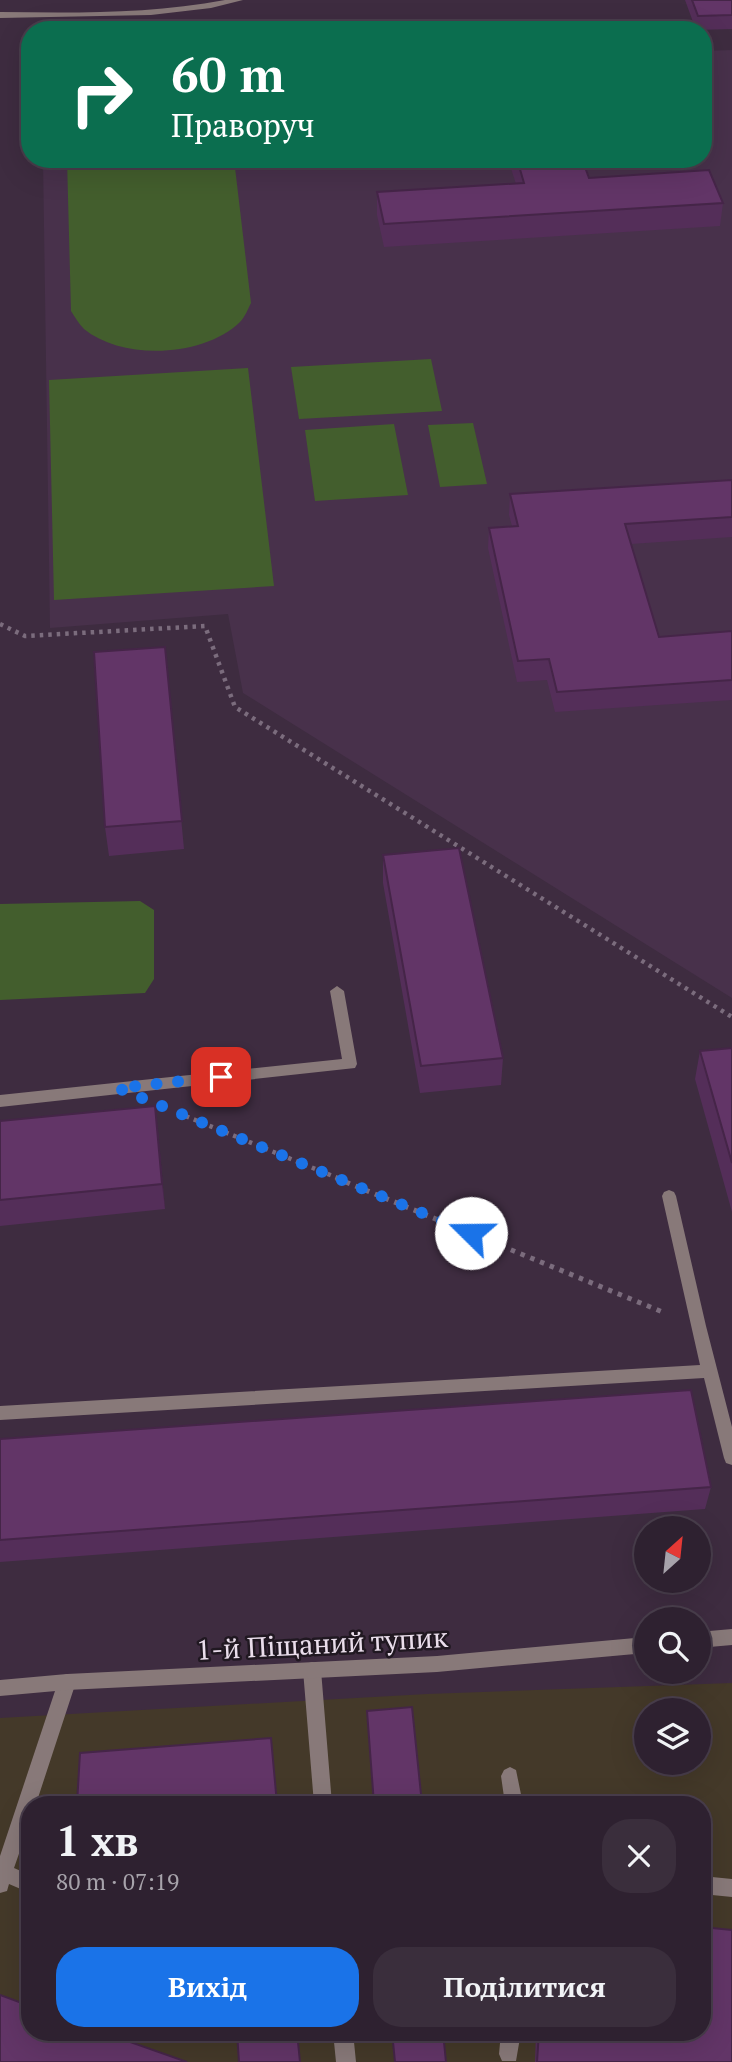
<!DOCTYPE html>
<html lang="uk">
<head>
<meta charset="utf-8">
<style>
  :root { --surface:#2e2130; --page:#3a2e3c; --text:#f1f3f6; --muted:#a7a3ab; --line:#493e4c; --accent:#1a73e8 }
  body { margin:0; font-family:"PT Serif",serif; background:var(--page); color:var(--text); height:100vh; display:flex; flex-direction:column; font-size:26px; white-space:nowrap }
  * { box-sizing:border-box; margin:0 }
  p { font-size:23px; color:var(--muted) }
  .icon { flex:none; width:38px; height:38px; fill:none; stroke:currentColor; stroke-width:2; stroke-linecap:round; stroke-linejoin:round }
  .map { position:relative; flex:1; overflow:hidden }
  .details { position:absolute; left:21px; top:1796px; width:690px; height:245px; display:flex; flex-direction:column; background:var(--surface); border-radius:28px; box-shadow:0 7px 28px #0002,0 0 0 2px var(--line) }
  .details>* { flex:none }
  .banner { position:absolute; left:21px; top:21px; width:691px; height:147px; border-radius:28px; box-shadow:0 7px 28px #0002,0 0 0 2px var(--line); background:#0b6e4f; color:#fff; overflow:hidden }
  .needle { width:46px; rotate:27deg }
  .controls { position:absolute; left:634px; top:1516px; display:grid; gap:14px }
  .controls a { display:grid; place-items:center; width:77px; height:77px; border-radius:50%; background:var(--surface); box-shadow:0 7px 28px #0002,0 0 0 2px var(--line); font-size:35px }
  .pin { position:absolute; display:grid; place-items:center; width:60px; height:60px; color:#fff; margin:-30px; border-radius:14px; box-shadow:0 4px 10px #0006 }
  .me { position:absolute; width:77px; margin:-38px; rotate:292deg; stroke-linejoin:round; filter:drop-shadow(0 0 5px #0008) }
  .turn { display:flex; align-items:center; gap:24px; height:147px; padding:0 35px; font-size:32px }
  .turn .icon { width:91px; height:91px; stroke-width:2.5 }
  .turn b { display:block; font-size:49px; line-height:60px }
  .round { display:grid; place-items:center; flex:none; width:74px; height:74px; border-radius:28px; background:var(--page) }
  .summary { display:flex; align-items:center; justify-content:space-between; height:119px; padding:0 35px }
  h1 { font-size:42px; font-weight:600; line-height:52px }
  .action { display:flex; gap:14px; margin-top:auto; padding:14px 35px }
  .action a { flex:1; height:80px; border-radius:28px; background:var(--accent); color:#fff; font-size:28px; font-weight:600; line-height:80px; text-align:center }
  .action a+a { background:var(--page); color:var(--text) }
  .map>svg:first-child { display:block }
  .industrial { fill:#443929; fill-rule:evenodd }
  .built { fill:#48314b }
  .green { fill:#435e2d }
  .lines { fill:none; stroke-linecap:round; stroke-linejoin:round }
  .path-far1 { stroke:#7b6c7d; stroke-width:4.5; stroke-dasharray:3.5 5; stroke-linecap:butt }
  .path { stroke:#7b6c7d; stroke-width:5; stroke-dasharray:4.5 6; stroke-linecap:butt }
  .service { fill:#887979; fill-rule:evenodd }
  .minor { fill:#887979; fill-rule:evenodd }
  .wall { fill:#542e59 }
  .shaded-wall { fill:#452548 }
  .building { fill:#623567; stroke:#452548; stroke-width:2 }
  .route { stroke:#1a73e8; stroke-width:12; stroke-dasharray:0 21.6 }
  .labels { text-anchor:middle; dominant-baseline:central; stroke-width:5; stroke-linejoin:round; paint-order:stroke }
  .near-street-label { font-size:28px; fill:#eadeec; stroke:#201821 }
</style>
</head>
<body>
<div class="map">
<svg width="732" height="2062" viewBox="0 0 732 2062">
  <rect width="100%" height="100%" fill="#3e2c40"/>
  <path class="industrial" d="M 732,1683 L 732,2062 L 0,2062 L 0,1718 L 427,1694 ZM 646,1710 L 698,1710 L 698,1762 L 646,1762 ZM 30,1804 L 702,1804 L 702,2032 L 30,2032 Z"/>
  <path class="built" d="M 732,50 L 732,998 L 243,693 L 228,614 L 50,628 L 43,159 L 704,159 L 704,51 Z"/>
  <path class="green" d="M 67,159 L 234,159 L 251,303 C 248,309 245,317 240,322 C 204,357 123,361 84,329 C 79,324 75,317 71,311 Z
    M 431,359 L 442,411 L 299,419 L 291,367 Z
    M 248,368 L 274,586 L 54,600 L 49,380 Z
    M 473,423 L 487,484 L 440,487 L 428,425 Z
    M 394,424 L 408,495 L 315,501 L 305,430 Z
    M 140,901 L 154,910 L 154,979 L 145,993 L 0,1000 L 0,904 Z"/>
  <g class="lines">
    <path class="path-far1" d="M 0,624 L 25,636 L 205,626 L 235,707 L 732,1017
      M 178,1113 L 340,1179"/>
    <path class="path" d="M 336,1178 L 665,1313"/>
    <path class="service" d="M 225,0 L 243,0 L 211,8 L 151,15 L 0,18 L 0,12 C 75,13 151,14 225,0 Z
      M 337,986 L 344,991 L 357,1064 L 355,1068 L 0,1107 L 0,1095 L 342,1059 L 330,991 Z
      M 669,1190 L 674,1192 L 676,1196 L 706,1326 L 732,1427 L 732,1465 L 726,1463 L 724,1458 L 704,1378 L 0,1420 L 0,1406 L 700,1365 L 662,1196 L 664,1192 Z
      M 312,1662 L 318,1664 L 321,1670 L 332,1804 L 314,1804 L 303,1670 L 306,1664 Z
      M 67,1674 L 73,1676 L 76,1682 L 36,1804 L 30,1804 L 30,1822 L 14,1868 L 30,1875 L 30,1893 L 9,1884 L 7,1891 L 0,1893 L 0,1856 L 58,1682 L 61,1676 Z
      M 510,1767 L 516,1770 L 523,1804 L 505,1804 L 501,1776 L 504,1770 Z
      M 702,1876 L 732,1879 L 732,1897 L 702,1894 Z
      M 333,2032 L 353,2032 L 356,2062 L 336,2062 Z
      M 501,2032 L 521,2032 L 516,2061 L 502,2061 L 499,2054 Z"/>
    <path class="minor" d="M 732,1629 L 732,1645 L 698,1648 L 698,1632 Z
      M 646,1637 L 646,1653 L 437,1672 L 67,1690 L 0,1696 L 0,1680 L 67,1674 L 437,1656 Z"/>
  </g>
  <path class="wall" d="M 685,0 L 732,0 L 732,29 L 696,30 Z
    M 508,159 L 582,159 L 589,178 L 723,203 L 720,226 L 384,247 L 377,215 L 377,192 L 516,184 Z
    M 732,480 L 732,537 L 631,544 L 659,637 L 732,631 L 732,700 L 555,712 L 547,680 L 517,682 L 488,548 L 489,528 L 512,526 L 509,515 L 510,494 Z
    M 165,647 L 184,849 L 109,856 L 105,827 Z
    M 383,855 L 503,1058 L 501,1085 L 420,1093 L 383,883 Z
    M 732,1048 L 732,1212 L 695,1079 L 700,1051 Z
    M 0,1121 L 158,1131 L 165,1209 L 0,1226 Z
    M 0,1439 L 711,1487 L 705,1509 L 0,1562 Z
    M 80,1753 L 277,1804 L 217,1803 L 201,1804 L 77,1804 Z
    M 536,2032 L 702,2032 L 732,2062 L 535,2062 Z"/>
  <path class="shaded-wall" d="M 155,1106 L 158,1131 L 165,1209 L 162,1184 Z"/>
  <path class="building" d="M 692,0 L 732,0 L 732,15 L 698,16 Z
    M 517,159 L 582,159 L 589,178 L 709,170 L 723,203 L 384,224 L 377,192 L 524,183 Z
    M 732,480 L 732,517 L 625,524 L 659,637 L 732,631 L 732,680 L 557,692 L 549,659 L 518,661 L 489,528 L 518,526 L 510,494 Z
    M 165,647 L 182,821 L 105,827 L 94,652 Z
    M 459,848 L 503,1058 L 421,1066 L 383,855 Z
    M 732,1048 L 732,1163 L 700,1051 Z
    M 155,1106 L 162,1184 L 0,1200 L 0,1121 Z
    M 691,1390 L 711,1487 L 0,1540 L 0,1439 Z
    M 412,1707 L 422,1804 L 374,1804 L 367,1711 Z
    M 271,1738 L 277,1804 L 217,1804 L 216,1797 L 134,1804 L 77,1804 L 80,1753 Z
    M 702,1927 L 732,1930 L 732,2062 L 537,2062 L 539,2032 L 702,2032 Z
    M 0,1995 L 30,2006 L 30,2032 L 102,2032 L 187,2062 L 0,2062 Z
    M 237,2032 L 297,2032 L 300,2062 L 239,2062 Z
    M 392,2032 L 443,2032 L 446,2062 L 395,2062 Z"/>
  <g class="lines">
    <path class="route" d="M 221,1077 L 118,1088 L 471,1233"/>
  </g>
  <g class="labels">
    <g class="near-street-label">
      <text transform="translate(322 1643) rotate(-3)">1-й Піщаний тупик</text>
    </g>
  </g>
</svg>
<div class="controls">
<a><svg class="needle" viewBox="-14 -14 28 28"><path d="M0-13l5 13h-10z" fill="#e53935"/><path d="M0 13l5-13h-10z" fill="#a7a3ab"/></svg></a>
<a><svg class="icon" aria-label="search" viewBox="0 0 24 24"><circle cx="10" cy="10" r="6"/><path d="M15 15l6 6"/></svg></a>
<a><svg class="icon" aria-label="layers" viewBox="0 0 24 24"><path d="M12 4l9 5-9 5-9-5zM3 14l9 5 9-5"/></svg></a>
</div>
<div class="pin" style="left:221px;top:1077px;background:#d93025"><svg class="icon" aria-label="arrive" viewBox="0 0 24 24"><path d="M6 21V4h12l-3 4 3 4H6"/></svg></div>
<svg class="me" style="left:471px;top:1233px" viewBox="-20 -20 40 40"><circle r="19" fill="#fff"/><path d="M0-13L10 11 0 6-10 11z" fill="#1a73e8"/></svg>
<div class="banner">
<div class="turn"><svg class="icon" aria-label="right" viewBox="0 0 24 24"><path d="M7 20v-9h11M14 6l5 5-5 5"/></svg><div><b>60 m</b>Праворуч</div></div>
</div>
<section class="details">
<div class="summary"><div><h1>1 хв</h1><p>80 m · 07:19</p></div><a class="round"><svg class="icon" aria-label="close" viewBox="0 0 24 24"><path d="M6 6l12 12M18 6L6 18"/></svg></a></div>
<div class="action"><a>Вихід</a><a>Поділитися</a></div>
</section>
</div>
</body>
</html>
